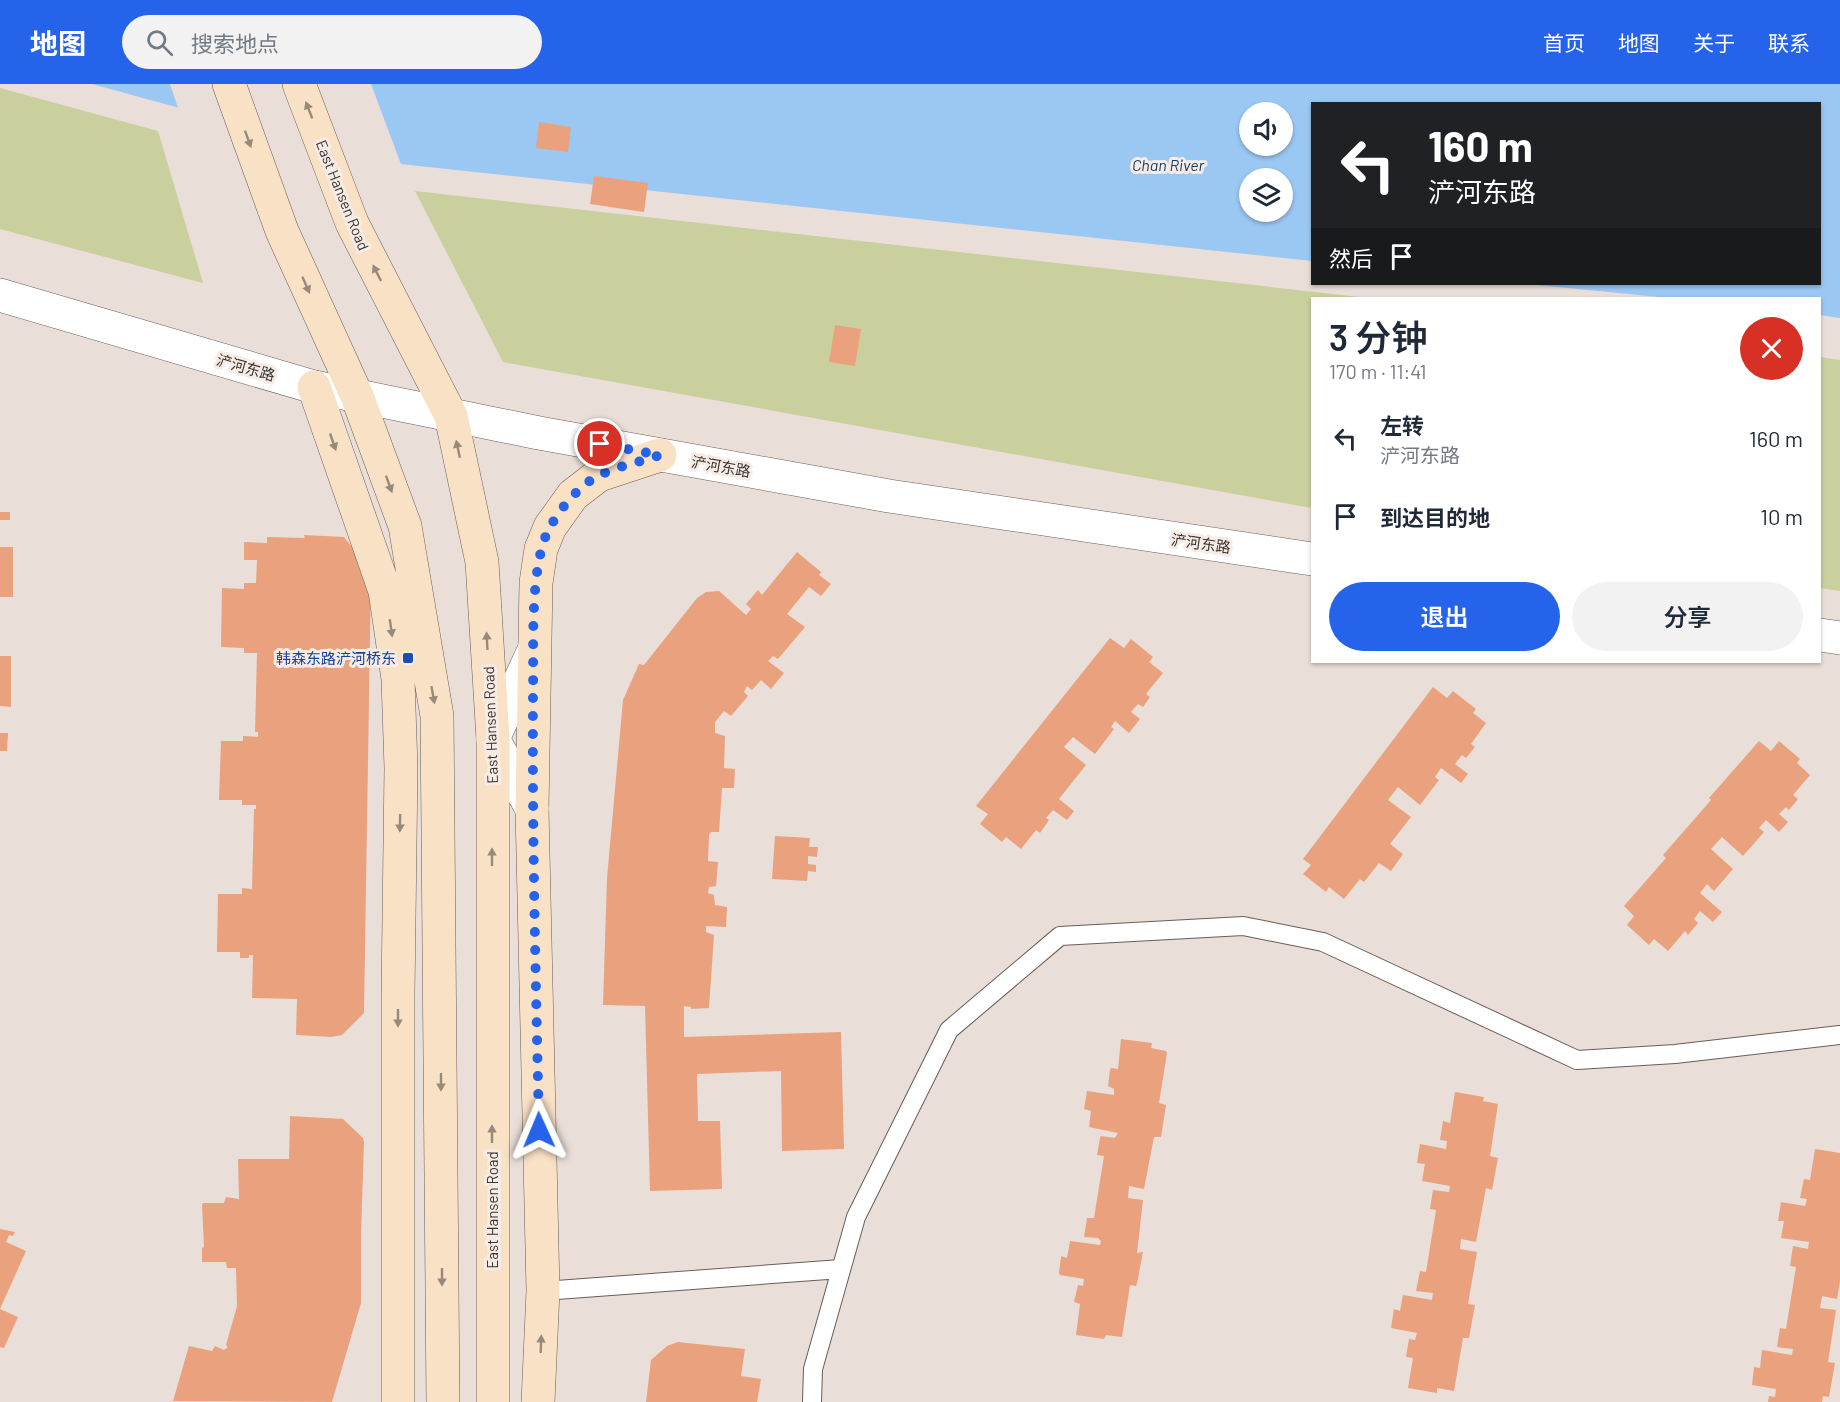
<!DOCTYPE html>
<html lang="zh">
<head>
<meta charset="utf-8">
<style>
  :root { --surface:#fff; --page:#f2f2f3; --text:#1f2937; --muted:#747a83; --accent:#2563eb }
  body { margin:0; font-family:Barlow,"Noto Sans SC",sans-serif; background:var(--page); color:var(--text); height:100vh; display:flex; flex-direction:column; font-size:22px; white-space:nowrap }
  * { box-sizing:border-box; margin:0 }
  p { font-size:20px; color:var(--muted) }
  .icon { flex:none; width:33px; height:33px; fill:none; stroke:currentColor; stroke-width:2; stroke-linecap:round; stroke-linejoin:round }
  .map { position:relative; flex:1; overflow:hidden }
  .side { position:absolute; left:1311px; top:213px; width:510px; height:366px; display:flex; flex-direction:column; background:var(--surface); border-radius:0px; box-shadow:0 2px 4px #0004 }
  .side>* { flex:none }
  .guide { position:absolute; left:1311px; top:18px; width:510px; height:183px; border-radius:0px; box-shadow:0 2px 4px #0004; background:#202124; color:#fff; overflow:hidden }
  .controls { position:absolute; left:1239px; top:18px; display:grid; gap:12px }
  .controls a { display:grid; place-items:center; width:54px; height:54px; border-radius:50%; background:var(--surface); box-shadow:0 2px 4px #0004; font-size:30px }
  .pin { position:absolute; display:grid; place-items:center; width:51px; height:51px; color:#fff; margin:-26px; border:3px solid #fff; border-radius:50%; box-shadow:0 2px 6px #0007 }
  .me { position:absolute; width:66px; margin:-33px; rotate:359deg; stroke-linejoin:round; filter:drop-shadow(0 0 4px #0008) }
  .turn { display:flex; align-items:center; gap:21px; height:126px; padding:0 18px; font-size:27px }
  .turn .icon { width:78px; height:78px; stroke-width:2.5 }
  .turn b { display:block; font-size:42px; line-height:51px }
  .then { display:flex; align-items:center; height:57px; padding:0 18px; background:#0003; gap:12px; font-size:22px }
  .round { display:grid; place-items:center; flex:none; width:63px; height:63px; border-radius:32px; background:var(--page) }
  .headline { display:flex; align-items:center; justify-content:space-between; height:102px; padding:0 18px }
  h1 { font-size:36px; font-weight:600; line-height:45px }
  .cta { display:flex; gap:12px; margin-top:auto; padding:12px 18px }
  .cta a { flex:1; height:69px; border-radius:36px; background:var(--accent); color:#fff; font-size:24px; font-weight:600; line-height:69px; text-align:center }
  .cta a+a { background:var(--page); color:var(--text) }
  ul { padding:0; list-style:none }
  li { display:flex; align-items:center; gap:18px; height:78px; padding:0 18px }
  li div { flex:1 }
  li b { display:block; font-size:22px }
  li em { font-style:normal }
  header { display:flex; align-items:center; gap:36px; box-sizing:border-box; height:84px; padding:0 30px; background:var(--accent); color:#fff }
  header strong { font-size:28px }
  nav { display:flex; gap:33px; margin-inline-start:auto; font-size:21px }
  .search { width:420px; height:54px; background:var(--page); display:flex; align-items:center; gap:15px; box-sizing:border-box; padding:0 21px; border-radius:33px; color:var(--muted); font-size:22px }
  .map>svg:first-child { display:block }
  .green { fill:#c9cf9d }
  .water { fill:#9bc7f3; fill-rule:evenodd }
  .pier { fill:#eaded8 }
  .building { fill:#e9a27d }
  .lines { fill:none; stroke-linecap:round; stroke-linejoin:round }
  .service-casing { stroke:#685e59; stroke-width:20 }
  .tertiary-casing { stroke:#685e59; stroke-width:34 }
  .secondary-casing { stroke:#685e59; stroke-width:34 }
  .service { stroke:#fff; stroke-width:18 }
  .tertiary { stroke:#fff; stroke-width:33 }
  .secondary { stroke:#f9e1c5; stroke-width:33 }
  .oneway { fill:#988a7b }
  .route { stroke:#2563eb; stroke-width:10; stroke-dasharray:0 18 }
  .transit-dot { fill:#1a4fb4; stroke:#f7ebe5; stroke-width:2 }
  .labels { text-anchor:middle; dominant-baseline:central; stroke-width:6; stroke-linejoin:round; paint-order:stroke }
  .street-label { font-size:15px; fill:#373331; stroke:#f7ebe5 }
  .transit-label { font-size:15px; fill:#164399; stroke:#f7ebe5; text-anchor:end }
  .water-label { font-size:16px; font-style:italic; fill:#133b5f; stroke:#f7ebe5 }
</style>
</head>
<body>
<header>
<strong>地图</strong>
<div class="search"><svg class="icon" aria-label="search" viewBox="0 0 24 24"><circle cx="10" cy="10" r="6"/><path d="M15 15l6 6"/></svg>搜索地点</div>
<nav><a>首页</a><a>地图</a><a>关于</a><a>联系</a></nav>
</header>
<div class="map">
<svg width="1840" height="1318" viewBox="0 0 1840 1318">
  <rect width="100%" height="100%" fill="#eaded8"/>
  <path class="green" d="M 0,4 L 158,47 L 203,199 L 0,145 Z
    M 415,107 L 1369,214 L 1312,214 L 1312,424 L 503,278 Z
    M 1820,273 L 1840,276 L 1840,507 L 1820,504 Z"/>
  <path class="water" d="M 92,0 L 1840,0 L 1840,234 L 1820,231 L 1820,214 L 1669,214 L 1527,200 L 1820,200 L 1820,20 L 1312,20 L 1312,177 L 372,77 ZM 1250,28 L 1282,28 L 1282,62 L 1250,62 ZM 1250,94 L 1282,94 L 1282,128 L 1250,128 Z"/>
  <path class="pier" d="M 170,0 L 371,0 L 402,83 L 371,80 L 179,27 Z"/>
  <path class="building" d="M 539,38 L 571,43 L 568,68 L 536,64 Z
    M 594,92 L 648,99 L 644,128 L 590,120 Z
    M 835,241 L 861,245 L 855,282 L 829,278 Z
    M 0,428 L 10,428 L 10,436 L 0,436 Z
    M 304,451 L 344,453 L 371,487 L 364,929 L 342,951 L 331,953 L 296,951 L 297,915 L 252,914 L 253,871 L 249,871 L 249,874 L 240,874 L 240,868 L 217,868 L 218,810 L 242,810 L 242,804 L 252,805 L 254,725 L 256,725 L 256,721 L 242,721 L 242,716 L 219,716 L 221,657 L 243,657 L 243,652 L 258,653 L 258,648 L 255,648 L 257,569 L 244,569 L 244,564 L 221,563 L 222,504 L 244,505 L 244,499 L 256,499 L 257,476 L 244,476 L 244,458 L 267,459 L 267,453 L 305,454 Z
    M 0,463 L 13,463 L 13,513 L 0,513 Z
    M 797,468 L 821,488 L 819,491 L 831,500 L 821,512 L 809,503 L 787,530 L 805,543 L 778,575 L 773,572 L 768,577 L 784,589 L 771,605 L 761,596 L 752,606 L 747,602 L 744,608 L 748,612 L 731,632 L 724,627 L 715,638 L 715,649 L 725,652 L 724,684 L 735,685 L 734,704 L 722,704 L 719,748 L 711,748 L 709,751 L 708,777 L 718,778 L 716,802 L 709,803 L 708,809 L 714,811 L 715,821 L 727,823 L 726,843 L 706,842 L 706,848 L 714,851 L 709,924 L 691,925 L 691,923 L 684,922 L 684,953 L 841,948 L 844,1065 L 782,1067 L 781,987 L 697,990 L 698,1037 L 720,1037 L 722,1105 L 650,1107 L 645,922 L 603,921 L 607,794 L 623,616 L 639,580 L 644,581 L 697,514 L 706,508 L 719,507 L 746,531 L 751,525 L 746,520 L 758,506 L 762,511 Z
    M 1110,554 L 1124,564 L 1131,555 L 1153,573 L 1149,578 L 1163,589 L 1146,610 L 1150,613 L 1143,623 L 1138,620 L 1131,628 L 1140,635 L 1129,649 L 1115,637 L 1111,643 L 1114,645 L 1095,670 L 1073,653 L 1064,663 L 1086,681 L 1059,715 L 1074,727 L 1067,736 L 1053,726 L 1046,734 L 1049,736 L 1040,749 L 1036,746 L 1021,765 L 1006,753 L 1002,758 L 980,740 L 988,730 L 976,722 Z
    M 0,572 L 11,572 L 11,623 L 0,622 Z
    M 1433,603 L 1447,614 L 1453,607 L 1476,625 L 1473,629 L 1486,639 L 1471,660 L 1475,663 L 1466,674 L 1462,671 L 1455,680 L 1468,690 L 1461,699 L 1441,684 L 1435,693 L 1439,696 L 1420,721 L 1398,703 L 1388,716 L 1411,733 L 1390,760 L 1403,770 L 1391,787 L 1379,779 L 1364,798 L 1360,795 L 1344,815 L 1329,803 L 1326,808 L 1303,790 L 1311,781 L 1303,775 Z
    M 0,649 L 8,649 L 7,667 L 0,667 Z
    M 1759,657 L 1771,667 L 1779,657 L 1800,675 L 1797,679 L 1810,691 L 1793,711 L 1798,715 L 1789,726 L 1786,723 L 1779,730 L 1788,738 L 1779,748 L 1766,736 L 1759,744 L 1764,748 L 1743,772 L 1722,753 L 1711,765 L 1733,785 L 1714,807 L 1707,800 L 1700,809 L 1722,828 L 1713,838 L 1700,827 L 1694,835 L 1698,839 L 1688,851 L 1685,847 L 1668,867 L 1654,855 L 1649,861 L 1627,841 L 1634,832 L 1624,822 L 1666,774 L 1663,771 L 1711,716 L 1709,714 Z
    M 775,752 L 810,754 L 809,763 L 818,763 L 817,773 L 808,772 L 808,780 L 816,781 L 816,788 L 808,787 L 807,797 L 772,795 Z
    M 1121,955 L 1152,959 L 1151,964 L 1166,967 L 1167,969 L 1159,1019 L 1166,1021 L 1161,1053 L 1154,1053 L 1144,1105 L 1129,1102 L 1128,1114 L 1143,1116 L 1137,1169 L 1143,1168 L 1137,1199 L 1136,1202 L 1130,1201 L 1122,1253 L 1106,1251 L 1104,1255 L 1076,1251 L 1080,1220 L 1074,1218 L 1078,1201 L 1083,1202 L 1084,1195 L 1060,1191 L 1059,1189 L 1061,1173 L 1061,1172 L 1067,1174 L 1070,1157 L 1100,1161 L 1101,1157 L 1098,1154 L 1084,1153 L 1087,1134 L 1094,1134 L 1104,1072 L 1097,1071 L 1100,1054 L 1101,1052 L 1115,1054 L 1118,1049 L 1089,1043 L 1091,1027 L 1084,1025 L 1087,1007 L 1114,1011 L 1114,1005 L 1108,1002 L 1110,986 L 1111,984 L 1118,985 Z
    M 1455,1008 L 1484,1013 L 1483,1017 L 1498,1020 L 1490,1072 L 1498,1074 L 1492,1106 L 1486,1104 L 1476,1158 L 1461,1155 L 1460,1165 L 1477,1168 L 1468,1220 L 1475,1221 L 1469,1254 L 1463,1254 L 1454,1307 L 1437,1304 L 1437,1309 L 1408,1304 L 1413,1274 L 1406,1273 L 1409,1255 L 1415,1256 L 1417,1249 L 1391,1244 L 1394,1225 L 1400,1227 L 1403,1211 L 1432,1216 L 1433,1209 L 1416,1207 L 1420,1187 L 1426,1188 L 1436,1126 L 1430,1125 L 1433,1106 L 1449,1108 L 1450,1102 L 1422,1097 L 1425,1080 L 1417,1079 L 1420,1060 L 1446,1065 L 1447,1057 L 1440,1056 L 1443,1037 L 1450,1039 Z
    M 290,1032 L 343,1035 L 363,1054 L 364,1058 L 361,1150 L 361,1219 L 332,1318 L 173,1317 L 189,1262 L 212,1267 L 215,1262 L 224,1266 L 228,1263 L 226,1261 L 237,1222 L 236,1184 L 227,1184 L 226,1178 L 202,1178 L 202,1164 L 204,1163 L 202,1121 L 203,1119 L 224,1119 L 226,1113 L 239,1115 L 238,1075 L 289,1075 Z
    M 1815,1065 L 1840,1069 L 1840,1197 L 1837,1215 L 1822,1212 L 1820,1224 L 1836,1226 L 1828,1278 L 1835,1279 L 1829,1313 L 1823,1312 L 1822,1318 L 1768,1318 L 1769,1312 L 1775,1313 L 1776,1305 L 1752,1301 L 1754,1283 L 1760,1284 L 1762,1266 L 1792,1271 L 1793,1265 L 1777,1263 L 1780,1244 L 1786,1245 L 1796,1183 L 1790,1182 L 1793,1162 L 1808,1165 L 1809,1158 L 1781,1154 L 1784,1137 L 1778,1137 L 1781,1118 L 1805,1122 L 1807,1115 L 1800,1114 L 1804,1095 L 1810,1096 Z
    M 0,1145 L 15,1148 L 13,1152 L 9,1151 L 6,1158 L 26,1167 L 0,1225 Z
    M 0,1225 L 18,1233 L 4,1264 L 0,1263 Z
    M 678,1258 L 745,1265 L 741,1292 L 761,1295 L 757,1318 L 646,1318 L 651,1276 L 667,1262 Z"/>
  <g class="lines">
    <g class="service-casing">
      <path id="service" d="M 543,1207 L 841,1185
        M 812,1318 L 813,1285 L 856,1133 L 949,946 L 1060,852 L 1243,842 L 1323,858 L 1577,976 L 1675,970 L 1840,951"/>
    </g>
    <g class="tertiary-casing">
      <path id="tertiary" d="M 0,211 L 314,303 L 539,349 L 889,412 L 1312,475
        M 1820,551 L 1840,554
        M 532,725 L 493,655 L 534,566"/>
    </g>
    <g class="secondary-casing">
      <path id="secondary" d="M 229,0 L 282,147 L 357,312 L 405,442 L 437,632 L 443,1318
        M 299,0 L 352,139 L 451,332 L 482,478 L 493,655 L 493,1318
        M 314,303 L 385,507 L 398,595 L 401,684 L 398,910 L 398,1318
        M 538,1318 L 543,1207 L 532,725 L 536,499 L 541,465 L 550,443 L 573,411 L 599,391 L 660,371"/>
    </g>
    <use href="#service" class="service"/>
    <use href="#tertiary" class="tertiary"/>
    <use href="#secondary" class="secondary"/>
  </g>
  <defs><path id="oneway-solid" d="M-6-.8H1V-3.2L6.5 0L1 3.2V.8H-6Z" transform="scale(1.5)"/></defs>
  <g class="oneway">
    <use href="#oneway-solid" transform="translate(309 26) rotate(-111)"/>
    <use href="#oneway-solid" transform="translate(248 55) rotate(70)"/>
    <use href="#oneway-solid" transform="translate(377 189) rotate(-117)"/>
    <use href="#oneway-solid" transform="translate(306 201) rotate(66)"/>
    <use href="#oneway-solid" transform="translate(333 358) rotate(71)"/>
    <use href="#oneway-solid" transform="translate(458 365) rotate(-102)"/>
    <use href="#oneway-solid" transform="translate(389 400) rotate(70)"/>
    <use href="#oneway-solid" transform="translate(391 544) rotate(82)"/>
    <use href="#oneway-solid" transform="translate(487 557) rotate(-93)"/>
    <use href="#oneway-solid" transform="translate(433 611) rotate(80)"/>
    <use href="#oneway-solid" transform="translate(400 739) rotate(91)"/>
    <use href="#oneway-solid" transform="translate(492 773) rotate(-90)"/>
    <use href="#oneway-solid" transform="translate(398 934) rotate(90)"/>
    <use href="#oneway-solid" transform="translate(441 998) rotate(90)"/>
    <use href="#oneway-solid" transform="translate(492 1050) rotate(-90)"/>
    <use href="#oneway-solid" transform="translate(442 1193) rotate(90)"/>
    <use href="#oneway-solid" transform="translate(541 1260) rotate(-88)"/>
  </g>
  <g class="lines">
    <path class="route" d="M 539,1046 C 536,901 532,755 533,609 C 534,565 529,480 550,443 C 561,424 579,401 600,391 C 618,382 641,378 660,371 L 600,360"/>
  </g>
  <rect class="transit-dot" x="402" y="568" width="12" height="12" rx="3"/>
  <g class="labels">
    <g class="street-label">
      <text transform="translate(343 111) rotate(68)">East Hansen Road</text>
      <text transform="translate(246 283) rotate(16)">浐河东路</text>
      <text transform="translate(721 382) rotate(10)">浐河东路</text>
      <text transform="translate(1201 459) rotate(8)">浐河东路</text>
      <text transform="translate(490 641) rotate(-92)">East Hansen Road</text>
      <text transform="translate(492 1126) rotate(-90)">East Hansen Road</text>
    </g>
    <g class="transit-label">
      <text x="396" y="574">韩森东路浐河桥东</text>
    </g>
    <g class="water-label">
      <text x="1168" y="80">Chan River</text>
    </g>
  </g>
</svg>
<div class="controls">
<a><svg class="icon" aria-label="sound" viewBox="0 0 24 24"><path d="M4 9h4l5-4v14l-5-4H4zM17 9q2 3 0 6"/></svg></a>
<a><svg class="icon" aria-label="layers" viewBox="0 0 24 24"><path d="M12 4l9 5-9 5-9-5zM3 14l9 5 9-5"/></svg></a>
</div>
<div class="pin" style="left:600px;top:360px;background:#d93025"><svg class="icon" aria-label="arrive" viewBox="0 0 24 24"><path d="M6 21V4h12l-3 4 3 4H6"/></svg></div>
<svg class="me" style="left:539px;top:1046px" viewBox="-20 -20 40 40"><path d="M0-17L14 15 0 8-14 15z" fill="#2563eb" stroke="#fff" stroke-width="4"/></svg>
<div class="guide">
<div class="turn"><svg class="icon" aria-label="left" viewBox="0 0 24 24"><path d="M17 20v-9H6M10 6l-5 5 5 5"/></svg><div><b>160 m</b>浐河东路</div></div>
<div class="then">然后<svg class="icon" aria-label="arrive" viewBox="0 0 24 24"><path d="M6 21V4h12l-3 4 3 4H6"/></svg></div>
</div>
<section class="side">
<div class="headline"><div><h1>3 分钟</h1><p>170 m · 11:41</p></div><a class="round" style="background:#d93025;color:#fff"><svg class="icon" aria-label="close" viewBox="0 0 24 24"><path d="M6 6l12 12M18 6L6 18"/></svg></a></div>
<ul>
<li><svg class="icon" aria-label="left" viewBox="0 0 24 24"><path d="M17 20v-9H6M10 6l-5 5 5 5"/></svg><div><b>左转</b><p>浐河东路</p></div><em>160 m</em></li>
<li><svg class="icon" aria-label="arrive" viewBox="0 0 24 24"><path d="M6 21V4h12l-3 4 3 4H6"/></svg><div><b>到达目的地</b></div><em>10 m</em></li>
</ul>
<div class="cta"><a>退出</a><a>分享</a></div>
</section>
</div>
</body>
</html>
